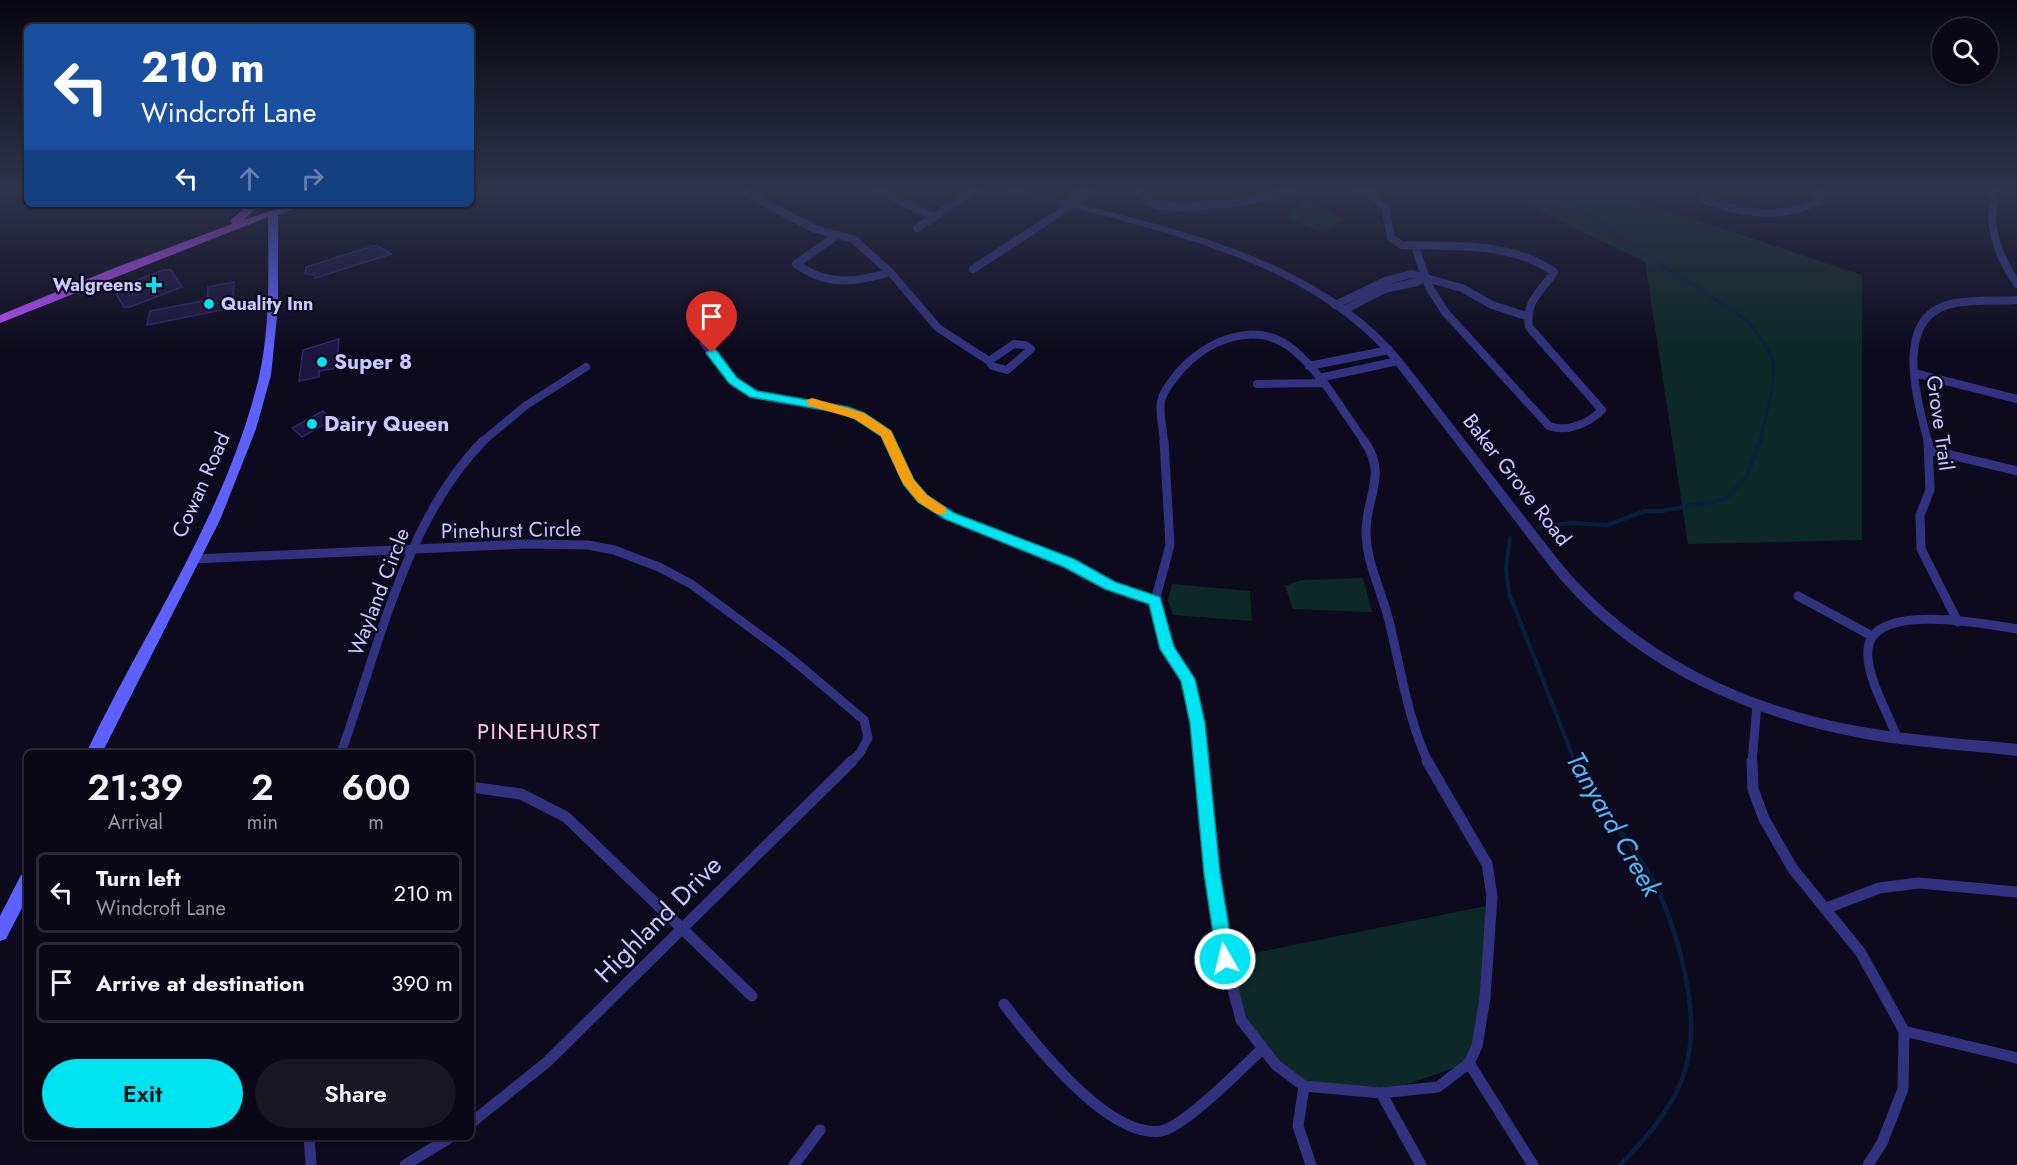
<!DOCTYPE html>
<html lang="en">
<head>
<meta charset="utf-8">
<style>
  :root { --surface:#0a0816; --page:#181623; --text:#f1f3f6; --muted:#999aa1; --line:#2a2935; --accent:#00e4f2 }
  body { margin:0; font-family:Jost,sans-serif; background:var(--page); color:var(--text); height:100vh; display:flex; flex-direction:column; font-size:22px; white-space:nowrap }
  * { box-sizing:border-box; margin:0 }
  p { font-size:20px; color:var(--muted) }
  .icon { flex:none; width:33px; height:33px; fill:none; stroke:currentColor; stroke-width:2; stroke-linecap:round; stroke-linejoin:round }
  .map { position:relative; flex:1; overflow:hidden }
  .panel { position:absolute; left:24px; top:750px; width:450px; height:390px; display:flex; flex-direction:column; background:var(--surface); border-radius:9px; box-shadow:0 2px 4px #0004,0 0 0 2px var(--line) }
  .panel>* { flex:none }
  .guide { position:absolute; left:24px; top:24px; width:450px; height:183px; border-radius:9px; box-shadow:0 2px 4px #0004,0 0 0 2px var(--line); background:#1a4fa0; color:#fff; overflow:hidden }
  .fabs { position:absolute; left:1932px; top:18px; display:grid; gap:12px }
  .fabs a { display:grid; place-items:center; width:66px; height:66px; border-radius:50%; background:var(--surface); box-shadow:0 2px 4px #0004,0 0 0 2px var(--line); font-size:30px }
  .pin { position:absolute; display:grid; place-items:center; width:51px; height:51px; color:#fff; margin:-62px -26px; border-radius:50% 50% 50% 0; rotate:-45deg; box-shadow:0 0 6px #0007 }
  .pin .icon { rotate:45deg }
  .me { position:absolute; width:66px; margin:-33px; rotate:352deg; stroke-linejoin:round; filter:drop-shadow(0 0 4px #0008) }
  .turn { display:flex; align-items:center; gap:21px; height:126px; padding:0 18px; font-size:27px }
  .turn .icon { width:78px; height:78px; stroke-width:2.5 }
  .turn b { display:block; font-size:42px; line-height:51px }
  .lanes { display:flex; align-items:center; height:57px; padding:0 18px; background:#0003; justify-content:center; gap:30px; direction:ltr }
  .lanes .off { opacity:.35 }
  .eta { display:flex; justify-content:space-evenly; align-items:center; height:102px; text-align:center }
  .eta b { font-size:36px; font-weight:600; line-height:42px }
  .cta { display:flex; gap:12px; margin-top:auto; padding:12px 18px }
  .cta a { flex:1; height:69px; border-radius:36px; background:var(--accent); color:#111; font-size:24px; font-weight:600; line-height:69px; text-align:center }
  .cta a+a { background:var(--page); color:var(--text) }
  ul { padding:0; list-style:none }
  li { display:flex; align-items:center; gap:18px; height:81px; margin:0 12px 9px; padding:0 6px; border:3px solid var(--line); border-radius:9px }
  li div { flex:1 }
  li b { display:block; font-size:22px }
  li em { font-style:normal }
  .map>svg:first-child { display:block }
  .green { fill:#0d2826 }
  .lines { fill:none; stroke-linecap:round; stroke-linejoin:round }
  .stream-far2 { stroke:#081f40; stroke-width:3 }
  .stream-far1 { stroke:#081f40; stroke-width:4 }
  .stream { stroke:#081f40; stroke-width:4.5 }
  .building { fill:#1c1540; stroke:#31266e; stroke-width:1.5 }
  .minor-far2 { stroke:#323280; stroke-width:8 }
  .minor-far1 { stroke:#323280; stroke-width:9 }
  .minor { stroke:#323280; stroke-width:11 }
  .tertiary { fill:#323280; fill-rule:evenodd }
  .secondary { fill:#5e61ff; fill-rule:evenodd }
  .primary { fill:#b64eff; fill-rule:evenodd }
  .route { fill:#00e4f2; stroke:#00949d; stroke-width:1.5 }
  .slow { fill:#f59e0b }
  .poi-dot { fill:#00e4f2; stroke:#0d0a1e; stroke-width:2 }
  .labels { text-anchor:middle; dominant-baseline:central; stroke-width:4.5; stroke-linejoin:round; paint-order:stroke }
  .far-poi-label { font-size:18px; font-weight:bold; fill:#cbc7ff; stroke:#0d0a1e; text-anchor:end }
  .poi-label { font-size:21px; font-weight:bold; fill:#cbc7ff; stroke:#0d0a1e; text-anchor:start }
  .street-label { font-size:21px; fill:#cbc7ff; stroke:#0d0a1e }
  .neighbourhood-label { font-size:22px; letter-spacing:1.5px; fill:#ffc9ee; stroke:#0d0a1e }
  .near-street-label { font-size:26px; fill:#cbc7ff; stroke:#0d0a1e }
  .near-water-label { font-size:27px; font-style:italic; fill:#55b8ff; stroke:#0d0a1e }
</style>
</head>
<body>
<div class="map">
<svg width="2017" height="1165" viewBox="0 0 2017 1165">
  <rect width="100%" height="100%" fill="#0d0a1e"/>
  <path class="green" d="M 1492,188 L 1600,188 L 1862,275 L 1862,540 L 1688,544 L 1645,262 Z
    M 1304,202 L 1310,202 L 1344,219 L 1325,233 L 1288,219 L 1287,215 Z
    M 1363,578 L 1372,612 L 1293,609 L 1285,586 L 1301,580 Z
    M 1172,584 L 1250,591 L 1252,621 L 1173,615 L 1168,600 Z
    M 1491,905 L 1485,998 L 1469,1063 L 1381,1093 L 1304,1086 L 1261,1050 L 1236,994 L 1225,959 Z"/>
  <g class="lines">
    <path class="stream-far2" d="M 1545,188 L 1573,203 L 1616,235 L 1744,318 C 1754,328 1769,347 1773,362 C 1777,379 1764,424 1760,442"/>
    <path class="stream-far1" d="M 1540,526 L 1572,523 L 1607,525 L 1645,511 L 1662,511 L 1726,499 L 1747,476 L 1760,441
      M 1510,538 L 1506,569 L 1509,593 L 1575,762"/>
    <path class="stream" d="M 1574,761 C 1595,801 1626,836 1650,875 C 1665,901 1674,931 1682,960 C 1704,1055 1687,1097 1620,1165"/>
  </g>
  <path class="building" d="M 376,245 L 391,254 L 315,278 L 314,275 L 305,274 L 306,267 Z
    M 164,270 L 171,270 L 182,287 L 130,307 L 124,307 L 113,289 Z
    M 234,282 L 232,308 L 147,325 L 150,311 L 207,300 L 208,287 Z
    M 339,339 L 337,368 L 319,371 L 319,377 L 299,381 L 303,350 Z
    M 323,411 L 332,420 L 302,437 L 292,428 Z"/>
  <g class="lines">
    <path class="minor-far2" d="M 743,188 L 749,195 L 815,229 L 853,239 L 891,273 L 938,328 L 989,361
      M 873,188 L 934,217
      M 1136,188 C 1142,195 1148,203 1158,205 C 1186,212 1268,200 1295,188
      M 1350,188 L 1367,194 L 1377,188
      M 1997,188 C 1985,223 1997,254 2017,284
      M 1367,194 L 1385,207 L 1391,238 L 1402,245 C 1453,247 1510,241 1554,272 C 1541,292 1525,301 1529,327 L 1602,410 C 1589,423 1567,433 1549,426 L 1445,312 L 1428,285 L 1415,246
      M 1702,199 C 1741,214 1780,220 1819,201 L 1819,188
      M 1069,203 L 1082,188
      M 917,228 L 978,188
      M 836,236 L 796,264 C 826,286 856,283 890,272
      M 973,269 L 1082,198 L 1091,188
      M 1335,305 L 1385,281 L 1411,274 L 1462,288 L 1492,305 L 1526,316
      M 1344,310 L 1385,289 L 1417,282 L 1425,277
      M 704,343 C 718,361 733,387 756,394 C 793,406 870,400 890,442
      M 1014,344 L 1025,345 L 1031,349 L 1007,370 L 992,366 L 989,361 Z
      M 1309,366 L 1389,350
      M 1914,373 L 2017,399
      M 1319,378 L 1398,361
      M 1257,384 L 1322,383
      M 482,442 L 525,406 L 586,367
      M 1164,442 C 1163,429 1159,413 1161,401 C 1163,391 1172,381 1178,373 C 1206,340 1257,318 1295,351 C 1323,375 1343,412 1365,442
      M 1928,442 C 1917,399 1891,313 1956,303 C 1976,300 1997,301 2017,300"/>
    <path class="minor-far1" d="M 889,441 L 909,482 L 922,498 L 950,516 L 1069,563 L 1110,586 L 1155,601
      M 1164,441 L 1170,545 L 1155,601 L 1168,649 L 1188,679 L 1198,723 L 1202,762
      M 1364,441 C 1388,474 1366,497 1366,532 C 1366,562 1382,592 1389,621 C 1401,669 1407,717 1428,762
      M 1928,441 L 1930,490 L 1920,515 L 1921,549 L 1958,622
      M 1930,450 L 2017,471
      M 193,559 L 527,544 L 588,545 L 614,550 L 659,567 L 691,584 L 787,655 L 864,720 L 868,738 L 860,753 L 851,762
      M 1798,596 L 1872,636
      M 1897,737 C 1888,713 1862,670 1869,644 C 1880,603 1987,624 2017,629
      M 341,753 C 378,650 405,520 483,441
      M 1752,762 L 1757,705"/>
    <path class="minor" d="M 1202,761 L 1212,873 L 1225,959 L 1241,1020 L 1276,1065 L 1304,1086 L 1381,1093 L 1438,1087 L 1469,1063 L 1477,1046 L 1485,998 L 1492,896 L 1487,864 L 1427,761
      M 1752,761 L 1753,789 L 1764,819 L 1793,869 L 1861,953 L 1904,1031 L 1903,1089 L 1882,1143 L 1868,1165
      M 471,787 L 521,794 L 566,817 L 752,996
      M 1827,908 L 1879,888 L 1919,883 L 2017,892
      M 1004,1004 C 1032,1041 1108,1139 1161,1131 C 1184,1127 1242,1068 1261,1050
      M 1904,1031 L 2017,1058
      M 1469,1063 L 1533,1165
      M 1304,1086 L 1298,1126 L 1311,1165
      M 1381,1093 L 1421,1165
      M 471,1123 L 547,1062 L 852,761
      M 309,1137 L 311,1165
      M 405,1165 L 451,1137
      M 794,1165 L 820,1130"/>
    <path class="tertiary" d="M 1001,188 L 1013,188 C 1145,222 1311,249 1402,359 L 1559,561 C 1630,648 1732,700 1841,723 C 1899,735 1959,738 2017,744 L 2017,756 C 1958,749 1898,747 1841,734 C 1729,710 1623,658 1551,568 L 1395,364 C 1321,274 1201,241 1093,213 C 1071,207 1049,202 1026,196 C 1018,194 1008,193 1001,188 Z"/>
    <path class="secondary" d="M 291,204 L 306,204 L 278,215 L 278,307 L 271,375 L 256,429 L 220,520 L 102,753 L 86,753 C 145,629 227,512 259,377 C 271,324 268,267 268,213 Z
      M 27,873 L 27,898 L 6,939 L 0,941 L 0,916 L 21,875 Z"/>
    <path class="primary" d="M 249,204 L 260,204 L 244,220 L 273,210 L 278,213 L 0,323 L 0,315 L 112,269 L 232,224 L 231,220 Z"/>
  </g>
  <linearGradient id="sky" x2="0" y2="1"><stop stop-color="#070610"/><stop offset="0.54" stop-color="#2f334c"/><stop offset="1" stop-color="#2f334c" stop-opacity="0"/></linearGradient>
  <rect width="2017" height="351" fill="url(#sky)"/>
  <path class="route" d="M 712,349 L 716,350 L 737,378 L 757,391 L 848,407 L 864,413 L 891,431 L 914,480 L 927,495 L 954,513 L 1074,559 L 1115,582 L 1160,597 L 1174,647 L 1195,679 L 1205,723 L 1220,873 L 1234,959 L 1232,966 L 1225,968 L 1219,966 L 1217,959 L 1204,873 L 1190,723 L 1181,681 L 1160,649 L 1149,604 L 1105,589 L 1064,567 L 945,519 L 918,502 L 904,485 L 881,436 L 855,419 L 841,413 L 750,397 L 729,383 L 706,353 Z"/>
  <path class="slow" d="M 812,398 L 864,413 L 891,431 L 914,480 L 927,495 L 946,508 L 946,514 L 937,514 L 918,502 L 902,482 L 881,436 L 855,419 L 807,405 L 807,400 Z"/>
  <g class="poi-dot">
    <path d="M151 276h6v6h6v6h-6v6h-6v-6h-6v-6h6z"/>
    <circle cx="209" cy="304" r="6"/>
    <circle cx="322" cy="362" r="6"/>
    <circle cx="312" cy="424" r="6"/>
  </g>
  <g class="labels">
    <g class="far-poi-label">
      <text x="142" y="285">Walgreens</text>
      <text x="221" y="304" text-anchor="start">Quality Inn</text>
    </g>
    <g class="poi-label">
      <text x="334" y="362">Super 8</text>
      <text x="324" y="424">Dairy Queen</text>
    </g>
    <g class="street-label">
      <text transform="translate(1940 423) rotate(82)">Grove Trail</text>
      <text transform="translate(1517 480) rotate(52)">Baker Grove Road</text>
      <text transform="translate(201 485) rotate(-66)">Cowan Road</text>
      <text transform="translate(511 530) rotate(-1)">Pinehurst Circle</text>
      <text transform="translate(379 592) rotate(-69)">Wayland Circle</text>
    </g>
    <g class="neighbourhood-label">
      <text x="539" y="731">PINEHURST</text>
    </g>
    <g class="near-street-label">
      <text transform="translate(658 919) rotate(-45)">Highland Drive</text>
    </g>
    <g class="near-water-label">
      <text transform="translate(1614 824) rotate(60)">Tanyard Creek</text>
    </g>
  </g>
</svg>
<div class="fabs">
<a><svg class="icon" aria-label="search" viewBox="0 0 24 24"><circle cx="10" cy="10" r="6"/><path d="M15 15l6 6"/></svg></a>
</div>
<div class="pin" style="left:712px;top:353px;background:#d93025"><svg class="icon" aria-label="arrive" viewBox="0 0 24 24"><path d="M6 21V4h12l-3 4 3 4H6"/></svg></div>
<svg class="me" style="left:1225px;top:959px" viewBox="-20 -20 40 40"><circle r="17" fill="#00e4f2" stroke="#fff" stroke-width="3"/><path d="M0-11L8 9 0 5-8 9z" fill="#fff"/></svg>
<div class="guide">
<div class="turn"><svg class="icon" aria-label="left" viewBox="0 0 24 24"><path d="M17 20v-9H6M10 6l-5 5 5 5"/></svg><div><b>210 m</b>Windcroft Lane</div></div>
<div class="lanes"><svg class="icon" aria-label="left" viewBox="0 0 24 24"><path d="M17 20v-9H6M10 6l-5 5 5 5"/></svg><svg class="icon off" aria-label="ahead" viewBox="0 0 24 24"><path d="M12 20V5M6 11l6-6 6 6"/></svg><svg class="icon off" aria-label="right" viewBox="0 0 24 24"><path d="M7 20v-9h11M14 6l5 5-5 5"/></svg></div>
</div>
<section class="panel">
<div class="eta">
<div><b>21:39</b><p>Arrival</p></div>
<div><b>2</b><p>min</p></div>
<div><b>600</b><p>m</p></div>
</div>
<ul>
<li><svg class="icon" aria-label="left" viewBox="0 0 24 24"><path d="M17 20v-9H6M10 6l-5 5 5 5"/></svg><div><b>Turn left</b><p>Windcroft Lane</p></div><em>210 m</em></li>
<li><svg class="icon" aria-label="arrive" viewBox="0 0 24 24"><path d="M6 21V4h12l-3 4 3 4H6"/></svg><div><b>Arrive at destination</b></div><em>390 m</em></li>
</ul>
<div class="cta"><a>Exit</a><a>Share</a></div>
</section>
</div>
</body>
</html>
